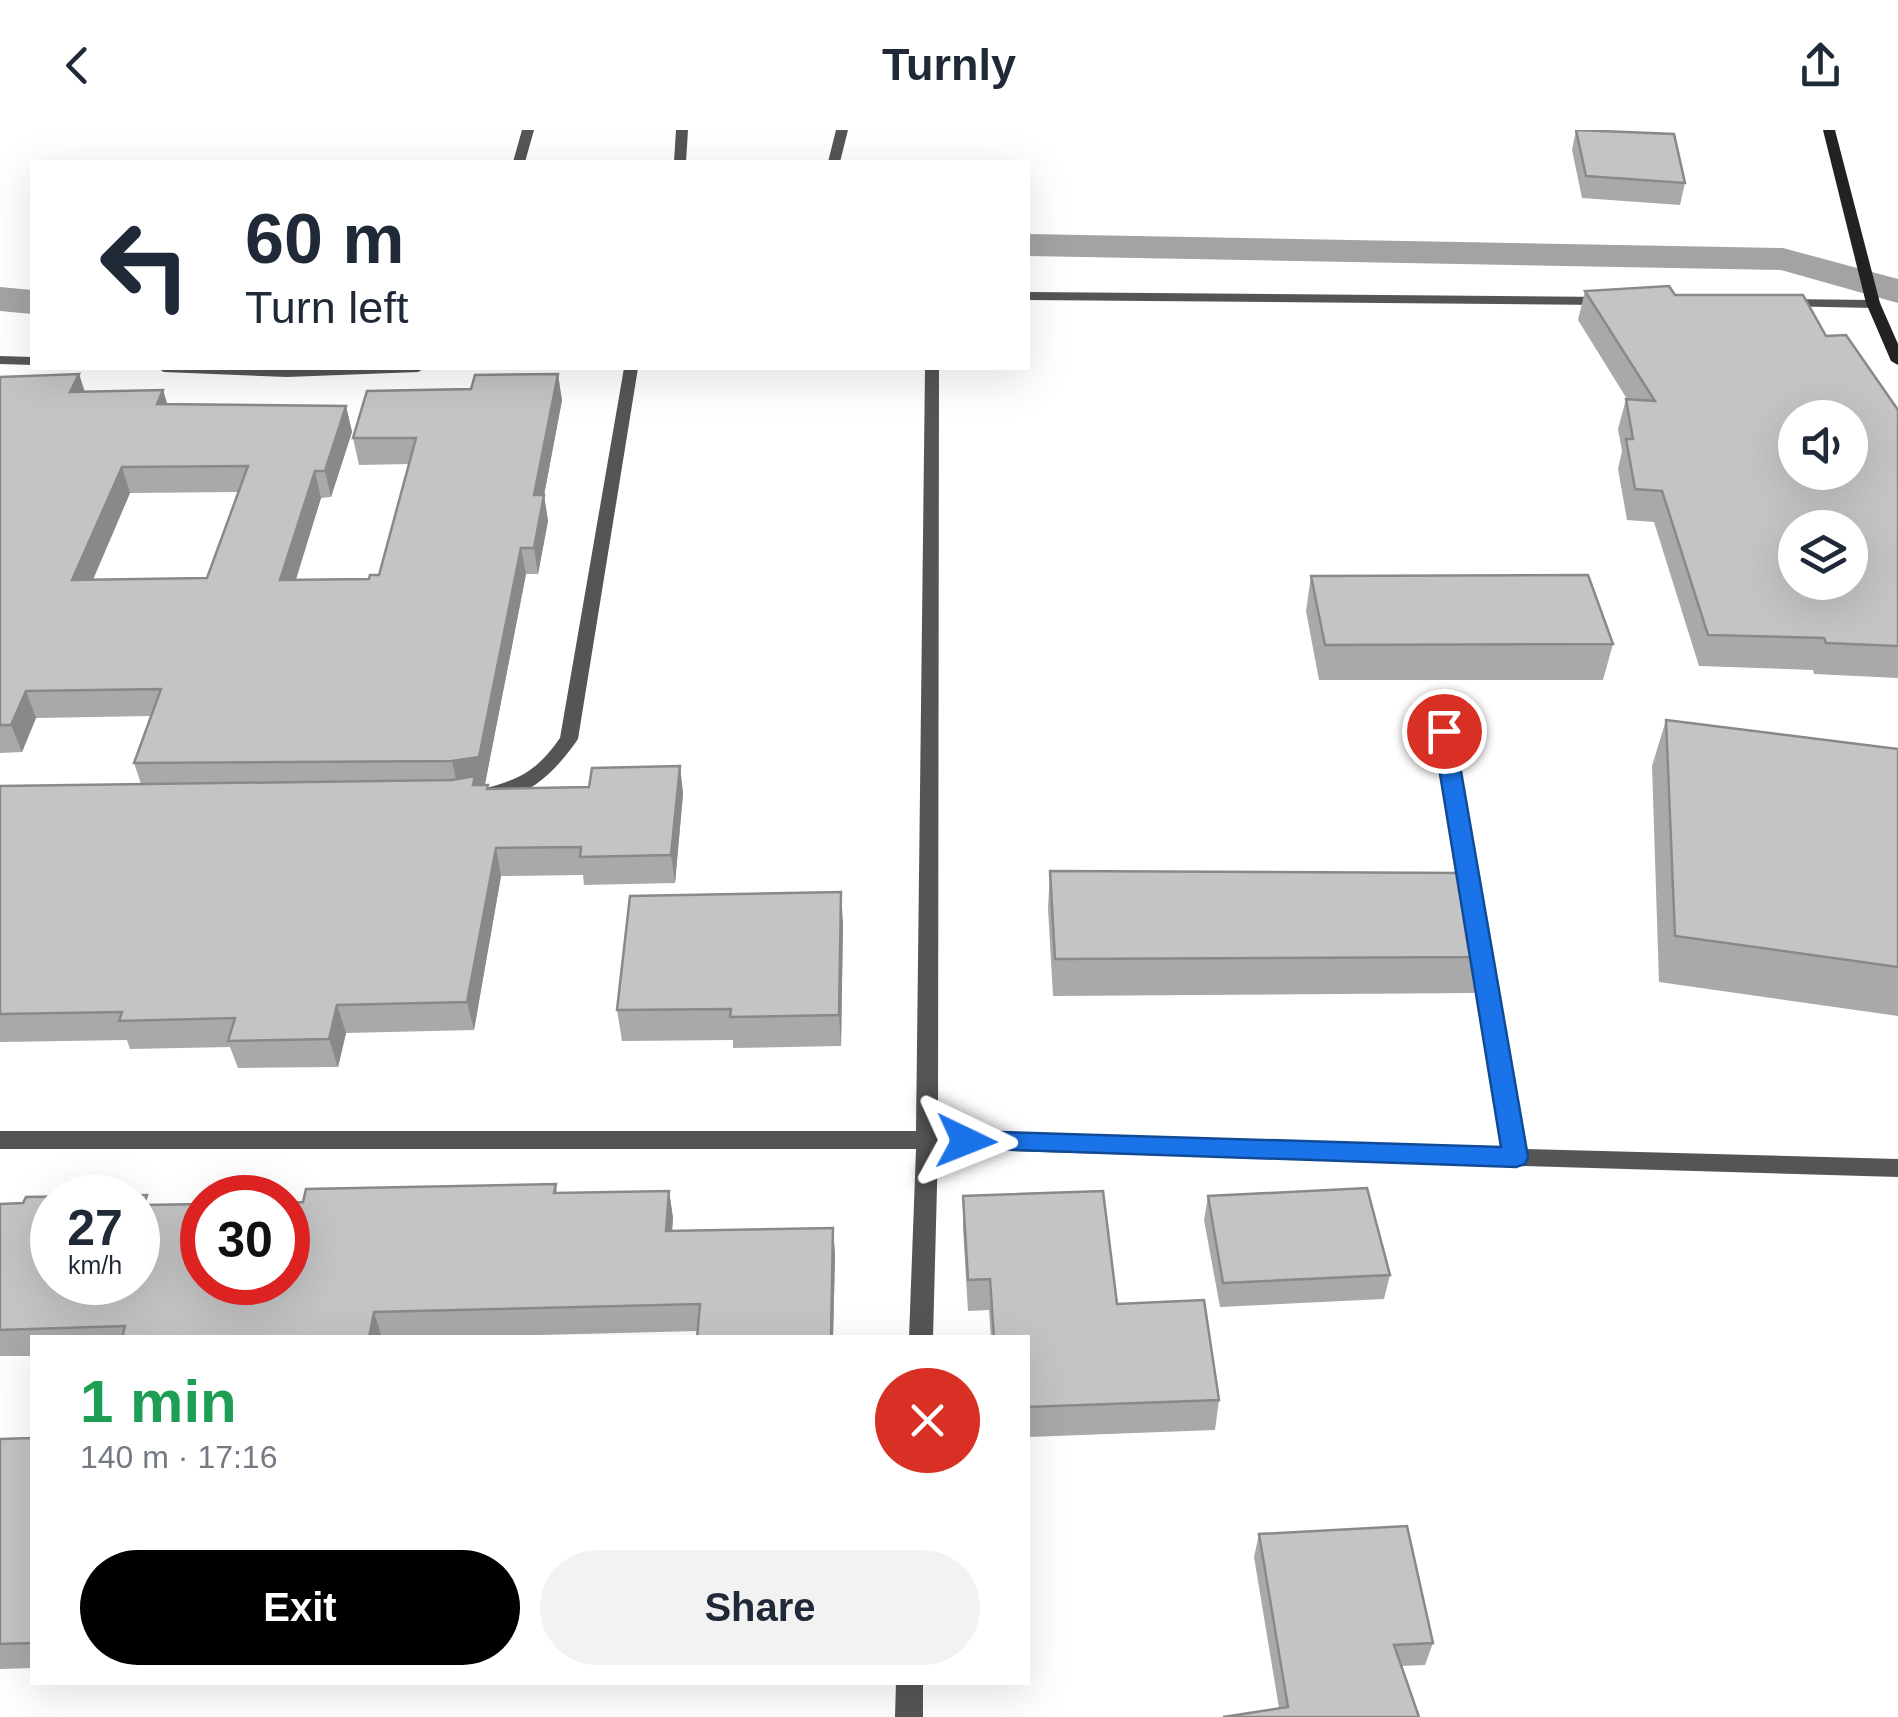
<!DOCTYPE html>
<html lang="en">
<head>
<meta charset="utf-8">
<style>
  :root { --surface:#fff; --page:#f2f2f3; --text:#1f2937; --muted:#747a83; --accent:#000 }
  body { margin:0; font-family:Arial,sans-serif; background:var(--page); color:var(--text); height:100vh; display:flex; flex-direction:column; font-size:38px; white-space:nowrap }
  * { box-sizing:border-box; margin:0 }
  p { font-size:32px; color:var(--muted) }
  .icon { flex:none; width:55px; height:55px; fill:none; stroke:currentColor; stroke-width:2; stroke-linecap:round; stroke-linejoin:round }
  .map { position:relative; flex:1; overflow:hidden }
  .panel { position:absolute; left:30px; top:1205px; width:1000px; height:350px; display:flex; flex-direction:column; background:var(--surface); border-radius:0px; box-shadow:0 10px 40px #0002 }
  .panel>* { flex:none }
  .guide { position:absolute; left:30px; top:30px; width:1000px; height:210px; border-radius:0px; box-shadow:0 10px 40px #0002; background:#fff; color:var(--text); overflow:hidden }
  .fabs { position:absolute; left:1778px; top:270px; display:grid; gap:20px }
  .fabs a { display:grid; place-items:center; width:90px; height:90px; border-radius:50%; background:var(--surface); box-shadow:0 10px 40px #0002; font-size:50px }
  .speed { position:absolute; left:30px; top:1045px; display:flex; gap:20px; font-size:50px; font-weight:700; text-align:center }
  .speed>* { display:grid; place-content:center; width:130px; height:130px; border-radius:50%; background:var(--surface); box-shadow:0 10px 40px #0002; line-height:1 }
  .speed small { font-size:25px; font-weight:400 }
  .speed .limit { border:15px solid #d22; background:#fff; color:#111 }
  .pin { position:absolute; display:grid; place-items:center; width:85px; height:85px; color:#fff; margin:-42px; border:5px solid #fff; border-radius:50%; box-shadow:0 2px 10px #0007 }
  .me { position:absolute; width:110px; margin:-55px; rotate:92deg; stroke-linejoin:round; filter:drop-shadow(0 0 8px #0008) }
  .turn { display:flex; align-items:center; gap:35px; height:210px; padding:0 50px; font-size:45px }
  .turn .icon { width:130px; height:130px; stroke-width:2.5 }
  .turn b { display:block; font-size:70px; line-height:85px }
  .round { display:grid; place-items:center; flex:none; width:105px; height:105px; border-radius:52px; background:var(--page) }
  .headline { display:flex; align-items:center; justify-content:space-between; height:170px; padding:0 50px }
  h1 { font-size:60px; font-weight:700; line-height:75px; color:#1e9e55 }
  .cta { display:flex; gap:20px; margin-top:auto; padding:20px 50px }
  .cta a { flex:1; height:115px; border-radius:60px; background:var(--accent); color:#fff; font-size:40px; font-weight:700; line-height:115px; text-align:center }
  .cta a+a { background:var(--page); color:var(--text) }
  header { display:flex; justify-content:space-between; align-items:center; height:130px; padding:0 50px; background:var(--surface); font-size:45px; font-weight:700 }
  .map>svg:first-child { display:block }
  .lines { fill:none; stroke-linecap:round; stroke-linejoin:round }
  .canal { fill:#a3a3a3; fill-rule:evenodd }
  .street { fill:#555; fill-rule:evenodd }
  .secondary { fill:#222; fill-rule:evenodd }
  .wall { fill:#a9a9a9; fill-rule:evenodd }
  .shaded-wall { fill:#898989 }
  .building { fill:#c4c4c4; stroke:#898989; stroke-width:2.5; fill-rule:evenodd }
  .route { fill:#1a73e8; stroke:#114b97; stroke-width:2.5 }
</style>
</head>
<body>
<header><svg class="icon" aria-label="back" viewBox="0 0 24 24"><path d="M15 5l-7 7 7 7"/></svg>Turnly<svg class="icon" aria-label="share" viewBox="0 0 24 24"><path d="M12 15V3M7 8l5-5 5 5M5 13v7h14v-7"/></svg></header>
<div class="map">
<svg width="1898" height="1587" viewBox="0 0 1898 1587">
  <rect width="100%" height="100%" fill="#fff"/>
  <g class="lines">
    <path class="canal" d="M 1028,104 L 1783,118 L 1898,149 L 1898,173 L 1781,140 L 1028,126 Z
      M 0,157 L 32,160 L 32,184 L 0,181 Z"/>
    <path class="street" d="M 522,0 L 534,0 L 525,32 L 513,32 Z
      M 676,0 L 688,0 L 686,32 L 674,32 Z
      M 836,0 L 848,0 L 840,32 L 828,32 Z
      M 1028,162 L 1607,167 L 1614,171 L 1607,175 L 1028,170 Z
      M 1781,169 L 1874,170 L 1881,174 L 1874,178 L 1776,176 L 1776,170 Z
      M 0,226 L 32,227 L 32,235 L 0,234 Z
      M 157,238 L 425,238 L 418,242 L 287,247 L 164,242 Z
      M 624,238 L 638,238 L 578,609 C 557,640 522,677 480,668 L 478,664 L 480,660 C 520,649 536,642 560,608 Z
      M 925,238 L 939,238 L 938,1002 L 1503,1018 L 1434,601 L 1443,595 L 1452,601 L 1526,1019 L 1898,1029 L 1898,1047 L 938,1019 L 933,1208 L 909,1208 L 916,1019 L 0,1019 L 0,1001 L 916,1001 Z
      M 896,1552 L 923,1552 L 923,1587 L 895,1587 Z"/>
    <path class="secondary" d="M 1823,0 L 1835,0 L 1880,173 L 1898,214 L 1898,235 L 1891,231 L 1866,173 Z"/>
  </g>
  <path class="wall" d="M 1576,0 L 1685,53 L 1680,75 L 1582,68 L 1572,20 Z
    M 1585,161 L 1675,165 L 1826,206 L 1898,281 L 1898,548 L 1814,544 L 1813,540 L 1699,536 L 1654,392 L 1627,390 L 1618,339 L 1622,321 L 1618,299 L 1626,269 L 1627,269 L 1578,190 Z
    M 79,244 L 85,262 L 163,260 L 167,274 L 346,276 L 352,302 L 331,367 L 321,368 L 296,450 L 369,449 L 379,445 L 409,334 L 359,335 L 353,308 L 562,270 L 544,365 L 548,391 L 538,444 L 526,444 L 485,654 L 478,655 L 488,655 L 488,659 L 589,657 L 680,636 L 683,664 L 675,753 L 584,755 L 583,745 L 501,746 L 474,900 L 346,903 L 338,937 L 238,938 L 230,917 L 130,919 L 127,910 L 0,912 L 0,656 L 141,654 L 134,633 L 151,586 L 36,588 L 22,622 L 0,623 L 0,247 ZM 238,362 L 207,448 L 93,450 L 130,363 Z
    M 1311,446 L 1613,514 L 1603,550 L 1319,550 L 1306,481 Z
    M 1666,590 L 1898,619 L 1898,886 L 1659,852 L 1652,636 Z
    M 1050,741 L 1483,827 L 1474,863 L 1053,866 L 1048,778 Z
    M 843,793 L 841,916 L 733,918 L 733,910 L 622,911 L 617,880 Z
    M 556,1054 L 557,1063 L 669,1061 L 673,1088 L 672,1101 L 833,1098 L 835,1125 L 833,1208 L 697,1208 L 698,1201 L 422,1208 L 32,1208 L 32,1226 L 0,1226 L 0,1074 L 152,1075 L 202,1152 Z
    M 963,1066 L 1117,1174 L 1219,1270 L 1215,1300 L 1028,1307 L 1028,1208 L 991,1208 L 989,1180 L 968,1181 L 963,1098 Z
    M 1208,1066 L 1390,1145 L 1384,1169 L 1220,1177 L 1204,1090 Z
    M 32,1308 L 32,1538 L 0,1539 L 0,1309 Z
    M 1259,1404 L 1433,1513 L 1425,1535 L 1401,1536 L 1419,1587 L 1279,1578 L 1254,1427 Z"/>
  <path class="shaded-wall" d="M 79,244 L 87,270 L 70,262 Z
    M 558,244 L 562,270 L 539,392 L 534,365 Z
    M 163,260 L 171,286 L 157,274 Z
    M 346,276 L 352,302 L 331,367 L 325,341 Z
    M 122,337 L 130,363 L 81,477 L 72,450 Z
    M 315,341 L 321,368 L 287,477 L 280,450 Z
    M 544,365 L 548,391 L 538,444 L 534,418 Z
    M 521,418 L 526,444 L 485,654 L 458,658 L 452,631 Z
    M 26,561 L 36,588 L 22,622 L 11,595 Z
    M 680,636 L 683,664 L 675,753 L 671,725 Z
    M 496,718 L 501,746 L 474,900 L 467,872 Z
    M 841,762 L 843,793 L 841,916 L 839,885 Z
    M 337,875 L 346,903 L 338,937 L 329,909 Z
    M 669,1061 L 673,1088 L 670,1128 L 666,1101 Z
    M 833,1098 L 835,1125 L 833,1208 L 831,1208 Z
    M 374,1182 L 382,1208 L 369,1208 Z"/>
  <path class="building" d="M 1576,0 L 1674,4 L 1685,53 L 1586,46 Z
    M 1669,156 L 1675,165 L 1803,165 L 1826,206 L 1846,205 L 1898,280 L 1898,516 L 1826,513 L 1824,508 L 1708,505 L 1662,361 L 1635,359 L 1626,309 L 1633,309 L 1626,269 L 1655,271 L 1585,161 ZM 1795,288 L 1850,288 L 1850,342 L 1795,342 ZM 1795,398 L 1850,398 L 1850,452 L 1795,452 Z
    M 79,244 L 70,262 L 163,260 L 157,274 L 346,276 L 325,341 L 315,341 L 280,450 L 369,449 L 370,445 L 379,445 L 416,308 L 353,308 L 367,261 L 471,259 L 475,245 L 558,244 L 534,365 L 544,365 L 534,418 L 521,418 L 479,627 L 452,631 L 134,633 L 161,559 L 26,561 L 11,595 L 0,595 L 0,247 ZM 248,336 L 207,448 L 72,450 L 122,337 Z
    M 1588,445 L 1613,514 L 1325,515 L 1311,446 Z
    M 1666,590 L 1898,619 L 1898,837 L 1675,806 Z
    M 680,636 L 671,725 L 580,727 L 581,717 L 496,718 L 467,872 L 337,875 L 329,909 L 228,911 L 235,888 L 119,891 L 122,882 L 0,884 L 0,656 L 452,650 L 475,646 L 473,655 L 488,655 L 487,659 L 589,657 L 592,638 Z
    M 1050,741 L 1464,743 L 1483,827 L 1055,829 Z
    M 841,762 L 839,885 L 730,887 L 731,879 L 617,880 L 630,766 Z
    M 556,1054 L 554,1063 L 669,1061 L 666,1101 L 833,1098 L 831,1208 L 697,1208 L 700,1174 L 374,1182 L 369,1208 L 122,1208 L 125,1196 L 0,1200 L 0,1074 L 23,1073 L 26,1067 L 147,1065 L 144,1075 L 202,1074 L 202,1152 L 288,1152 L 288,1073 L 303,1072 L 306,1059 ZM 52,1068 L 138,1068 L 138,1152 L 52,1152 Z
    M 1367,1058 L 1390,1145 L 1223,1153 L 1208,1066 Z
    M 1103,1061 L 1117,1174 L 1204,1170 L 1219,1270 L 1028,1277 L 1028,1208 L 994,1208 L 990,1149 L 968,1150 L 963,1066 Z
    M 32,1308 L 32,1513 L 0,1514 L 0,1309 Z
    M 1407,1396 L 1433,1513 L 1394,1515 L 1419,1587 L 1223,1587 L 1288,1577 L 1259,1404 Z"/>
  <path class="route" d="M 1444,594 L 1454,601 L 1528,1027 L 1525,1034 L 1516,1037 L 958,1018 L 954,1011 L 958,1004 L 966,1001 L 1501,1017 L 1433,601 Z"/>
</svg>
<div class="fabs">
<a><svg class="icon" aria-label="sound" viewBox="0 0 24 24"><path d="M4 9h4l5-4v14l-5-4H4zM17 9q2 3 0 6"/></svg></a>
<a><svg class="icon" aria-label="layers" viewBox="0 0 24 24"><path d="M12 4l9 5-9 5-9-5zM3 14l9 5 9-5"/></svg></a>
</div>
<div class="speed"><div>27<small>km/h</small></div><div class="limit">30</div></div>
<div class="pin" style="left:1444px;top:601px;background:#d93025"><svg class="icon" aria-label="arrive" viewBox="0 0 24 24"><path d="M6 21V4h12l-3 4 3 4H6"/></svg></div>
<svg class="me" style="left:966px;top:1011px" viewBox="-20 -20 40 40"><path d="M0-17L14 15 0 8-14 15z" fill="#1a73e8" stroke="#fff" stroke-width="4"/></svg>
<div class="guide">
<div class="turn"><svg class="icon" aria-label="left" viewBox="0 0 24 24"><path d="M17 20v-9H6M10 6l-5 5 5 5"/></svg><div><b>60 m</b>Turn left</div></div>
</div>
<section class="panel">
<div class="headline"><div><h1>1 min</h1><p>140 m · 17:16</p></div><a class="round" style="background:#d93025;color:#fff"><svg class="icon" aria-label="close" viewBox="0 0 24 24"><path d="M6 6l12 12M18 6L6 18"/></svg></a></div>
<div class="cta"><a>Exit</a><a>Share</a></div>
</section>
</div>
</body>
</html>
